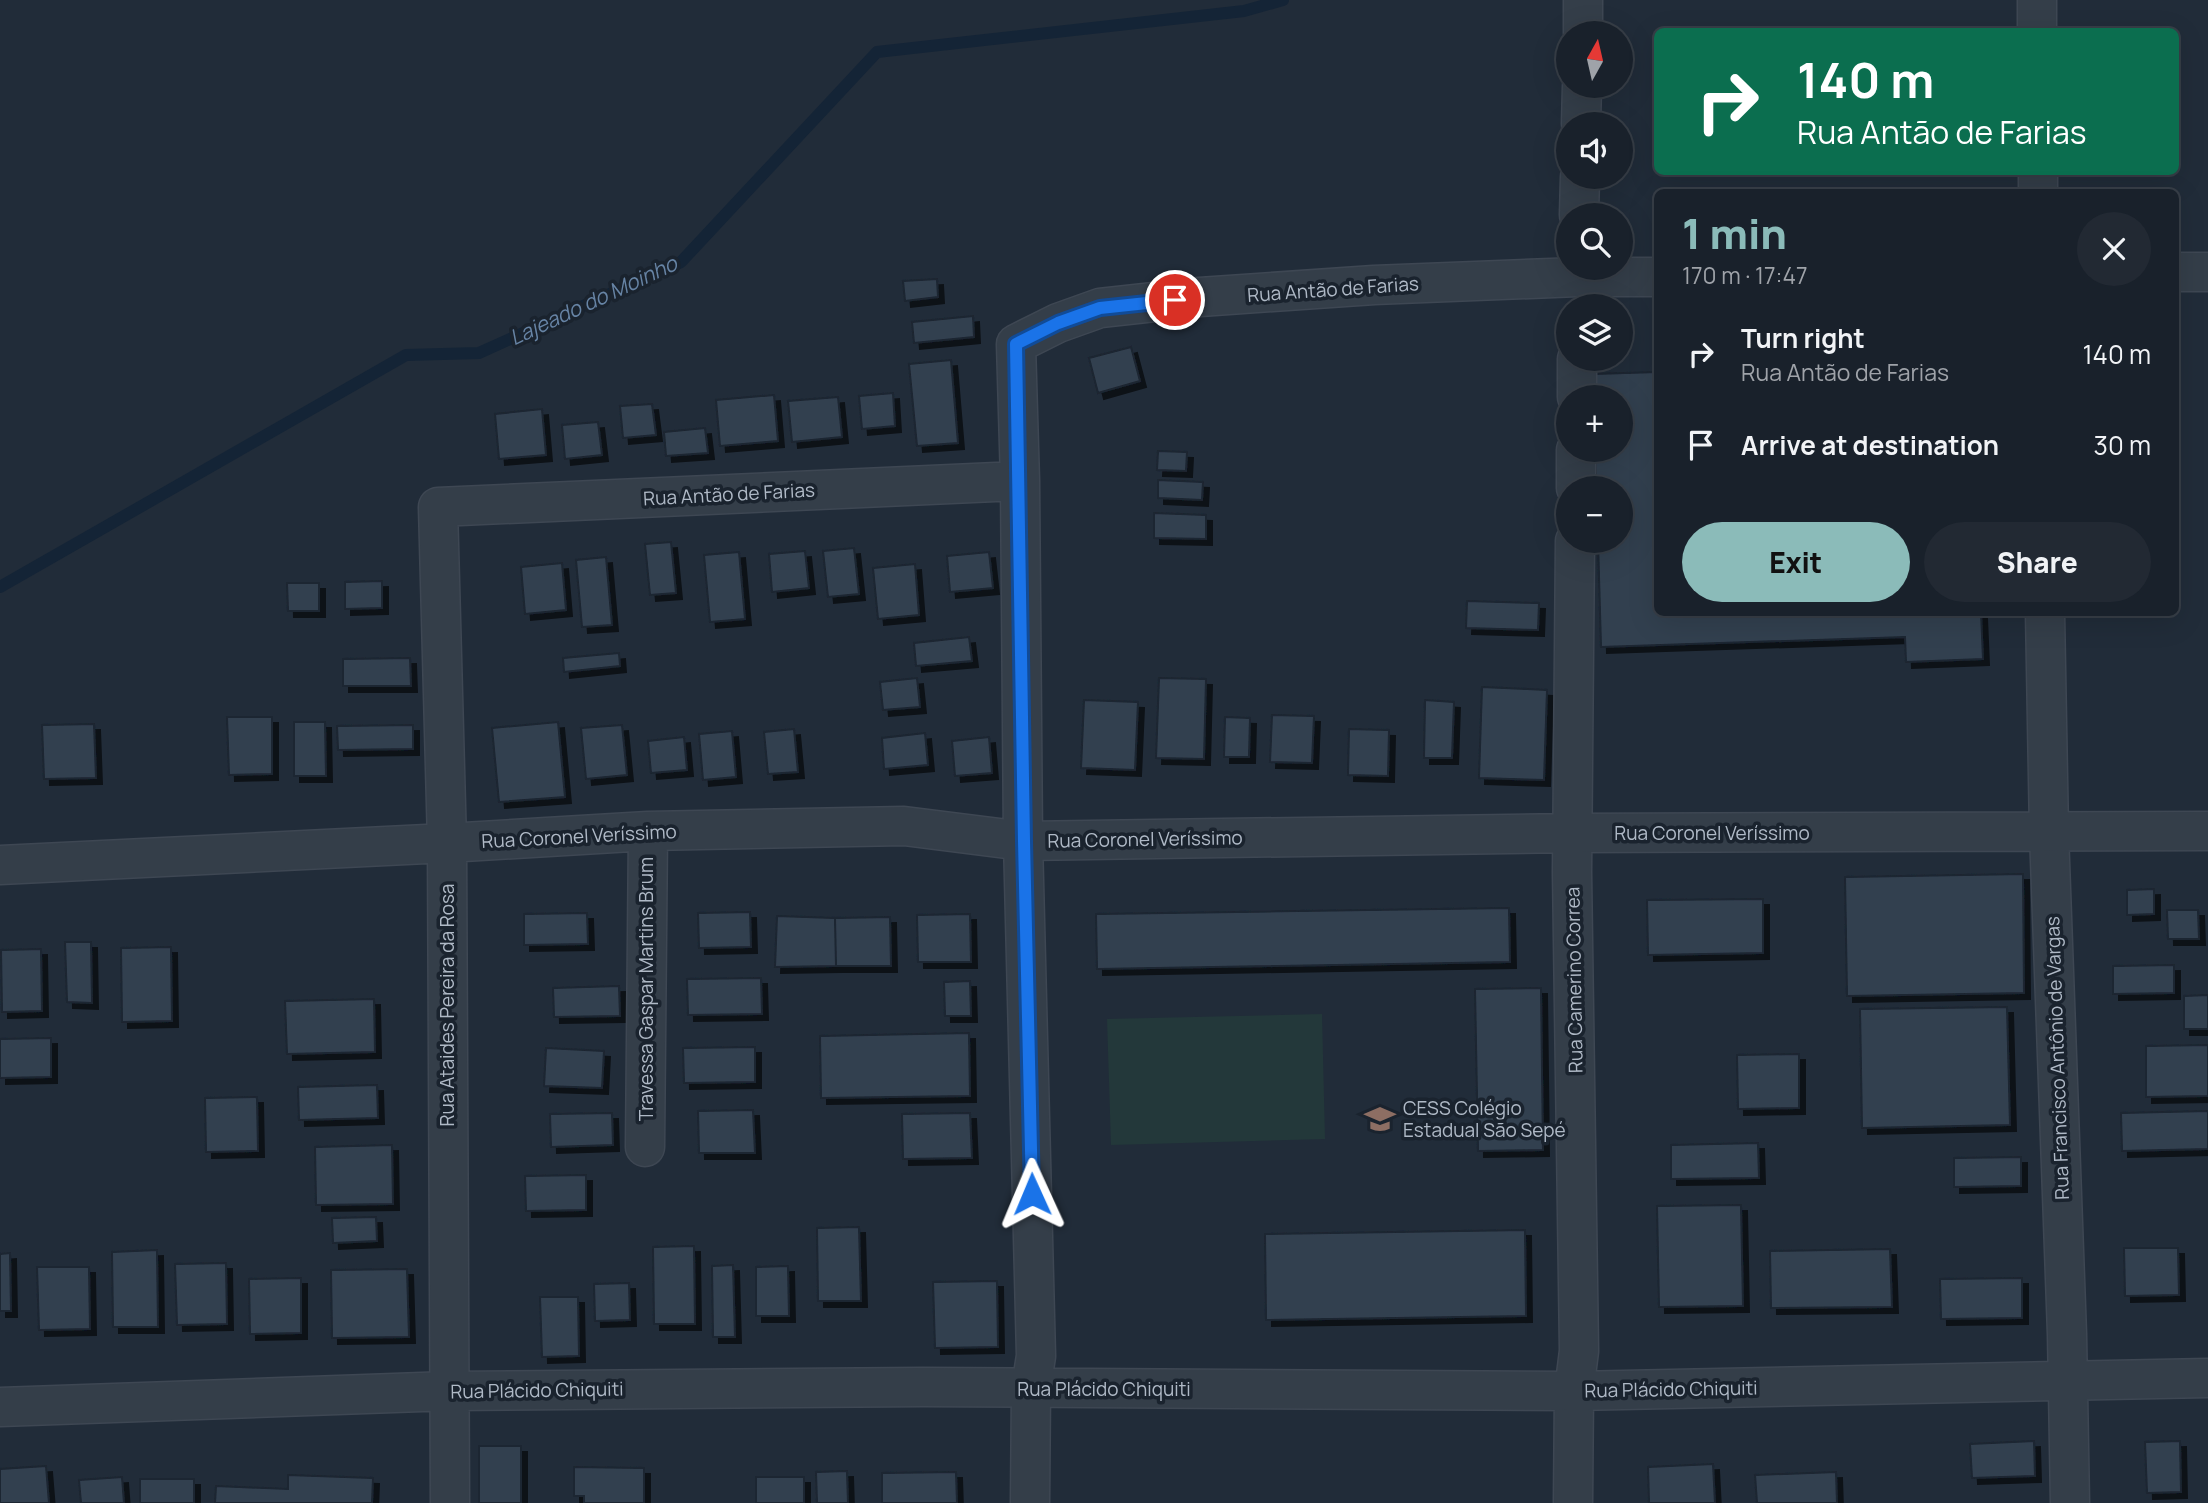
<!DOCTYPE html>
<html lang="en">
<head>
<meta charset="utf-8">
<style>
  :root { --surface:#19212b; --page:#222933; --text:#f1f3f6; --muted:#9fa3a9; --line:#373e47; --accent:#8bbbb9 }
  body { margin:0; font-family:Manrope,sans-serif; background:var(--page); color:var(--text); height:100vh; display:flex; flex-direction:column; font-size:26px; white-space:nowrap }
  * { box-sizing:border-box; margin:0 }
  p { font-size:23px; color:var(--muted) }
  .icon { flex:none; width:38px; height:38px; fill:none; stroke:currentColor; stroke-width:2; stroke-linecap:round; stroke-linejoin:round }
  .map { position:relative; flex:1; overflow:hidden }
  .details { position:absolute; left:1654px; top:189px; width:525px; height:427px; display:flex; flex-direction:column; background:var(--surface); border-radius:10px; box-shadow:0 7px 28px #0002,0 0 0 2px var(--line) }
  .details>* { flex:none }
  .banner { position:absolute; left:1654px; top:28px; width:525px; height:147px; border-radius:10px; box-shadow:0 7px 28px #0002,0 0 0 2px var(--line); background:#0b6e4f; color:#fff; overflow:hidden }
  .needle { width:46px; rotate:8deg }
  .buttons { position:absolute; left:1556px; top:21px; display:grid; gap:14px }
  .buttons a { display:grid; place-items:center; width:77px; height:77px; border-radius:50%; background:var(--surface); box-shadow:0 7px 28px #0002,0 0 0 2px var(--line); font-size:35px }
  .pin { position:absolute; display:grid; place-items:center; width:60px; height:60px; color:#fff; margin:-30px; border:4px solid #fff; border-radius:50%; box-shadow:0 2px 7px #0007 }
  .me { position:absolute; width:77px; margin:-38px; rotate:359deg; stroke-linejoin:round; filter:drop-shadow(0 0 5px #0008) }
  .turn { display:flex; align-items:center; gap:24px; height:147px; padding:0 28px; font-size:32px }
  .turn .icon { width:91px; height:91px; stroke-width:2.5 }
  .turn b { display:block; font-size:49px; line-height:60px }
  .round { display:grid; place-items:center; flex:none; width:74px; height:74px; border-radius:37px; background:var(--page) }
  .headline { display:flex; align-items:center; justify-content:space-between; height:119px; padding:0 28px }
  h1 { font-size:42px; font-weight:800; line-height:52px; color:var(--accent) }
  .button { display:flex; gap:14px; margin-top:auto; padding:14px 28px }
  .button a { flex:1; height:80px; border-radius:42px; background:var(--accent); color:#111; font-size:28px; font-weight:800; line-height:80px; text-align:center }
  .button a+a { background:var(--page); color:var(--text) }
  ul { padding:0; list-style:none }
  li { display:flex; align-items:center; gap:21px; height:91px; padding:0 28px }
  li div { flex:1 }
  li b { display:block; font-size:26px }
  li em { font-style:normal }
  .map>svg:first-child { display:block }
  .grass { fill:#23383a }
  .lines { fill:none; stroke-linecap:round; stroke-linejoin:round }
  .stream { stroke:#142436; stroke-width:12 }
  .building { fill:#334050; stroke:#1c2530; stroke-width:2; filter:url(#shadow) }
  .minor-casing { stroke:#3e4753; stroke-width:41 }
  .minor { stroke:#343e49; stroke-width:38 }
  .route-casing { stroke:#114b97; stroke-width:18 }
  .route { stroke:#1a73e8; stroke-width:12 }
  .labels { text-anchor:middle; dominant-baseline:central; stroke-width:7; stroke-linejoin:round; paint-order:stroke }
  .street-label { font-size:19px; fill:#afb9c6; stroke:#1a232e }
  .poi-label { font-size:19px; fill:#afb9c6; stroke:#1a232e; text-anchor:start }
  .water-label { font-size:21px; font-style:italic; fill:#6784a5; stroke:#1a232e }
</style>
</head>
<body>
<div class="map">
<svg width="2208" height="1503" viewBox="0 0 2208 1503">
  <defs>
    <filter id="shadow"><feDropShadow dx="6" dy="6" stdDeviation="0" flood-color="#0009"/></filter>
  </defs>
  <rect width="100%" height="100%" fill="#212c39"/>
  <path class="grass" d="M 1322,1014 L 1325,1139 L 1111,1145 L 1107,1019 Z"/>
  <g class="lines">
    <path class="stream" d="M 0,587 L 406,355 L 479,353 L 681,262 L 877,52 L 1244,11 L 1283,0"/>
  </g>
  <path class="building" d="M 937,279 L 938,297 L 905,301 L 903,281 Z
    M 973,316 L 974,337 L 914,343 L 912,322 Z
    M 1131,347 L 1140,381 L 1098,393 L 1089,358 Z
    M 951,360 L 958,443 L 917,446 L 909,364 Z
    M 1657,372 L 1657,612 L 1981,612 L 1983,659 L 1906,662 L 1905,637 L 1601,647 L 1598,541 L 1620,541 L 1620,488 L 1596,488 L 1595,450 L 1620,450 L 1620,397 L 1593,397 L 1593,374 Z
    M 893,393 L 895,426 L 862,429 L 859,396 Z
    M 774,395 L 778,441 L 720,446 L 716,400 Z
    M 838,397 L 842,437 L 792,442 L 788,401 Z
    M 652,404 L 656,435 L 623,438 L 620,406 Z
    M 542,409 L 546,455 L 499,459 L 495,414 Z
    M 598,422 L 602,455 L 565,459 L 562,425 Z
    M 705,428 L 708,453 L 666,456 L 664,432 Z
    M 1158,451 L 1187,452 L 1186,471 L 1157,470 Z
    M 1158,480 L 1203,482 L 1202,500 L 1158,498 Z
    M 1154,513 L 1206,515 L 1206,539 L 1154,538 Z
    M 671,542 L 676,593 L 650,595 L 645,544 Z
    M 854,548 L 859,594 L 828,597 L 823,551 Z
    M 805,551 L 809,588 L 772,592 L 769,554 Z
    M 739,552 L 745,619 L 710,622 L 704,555 Z
    M 989,552 L 993,588 L 950,592 L 947,556 Z
    M 606,557 L 612,625 L 582,627 L 576,560 Z
    M 562,563 L 566,610 L 525,614 L 521,567 Z
    M 915,564 L 919,615 L 878,619 L 873,568 Z
    M 382,581 L 382,608 L 345,609 L 345,582 Z
    M 287,583 L 319,583 L 319,611 L 288,611 Z
    M 1467,601 L 1539,603 L 1538,630 L 1466,628 Z
    M 969,637 L 972,661 L 916,666 L 914,643 Z
    M 619,653 L 620,666 L 564,672 L 563,658 Z
    M 410,658 L 411,686 L 343,686 L 343,659 Z
    M 917,678 L 920,707 L 883,710 L 880,682 Z
    M 1159,678 L 1206,679 L 1204,759 L 1156,758 Z
    M 1482,687 L 1547,690 L 1544,780 L 1479,778 Z
    M 1084,700 L 1138,702 L 1135,770 L 1081,768 Z
    M 1425,700 L 1454,702 L 1452,758 L 1424,758 Z
    M 1272,715 L 1314,716 L 1312,763 L 1270,762 Z
    M 227,717 L 272,717 L 272,774 L 229,775 Z
    M 1225,717 L 1250,718 L 1249,757 L 1224,757 Z
    M 294,722 L 325,722 L 326,776 L 294,776 Z
    M 558,722 L 565,797 L 499,802 L 492,728 Z
    M 94,724 L 96,778 L 44,779 L 42,725 Z
    M 413,725 L 413,749 L 338,750 L 337,726 Z
    M 622,725 L 627,775 L 586,779 L 581,728 Z
    M 794,729 L 798,772 L 768,774 L 764,732 Z
    M 1349,729 L 1389,730 L 1388,776 L 1348,775 Z
    M 732,731 L 736,777 L 703,780 L 699,734 Z
    M 925,733 L 928,765 L 884,769 L 882,738 Z
    M 684,737 L 687,770 L 651,773 L 648,741 Z
    M 989,737 L 992,773 L 955,776 L 952,741 Z
    M 2023,874 L 2024,993 L 1847,996 L 1845,877 Z
    M 2154,889 L 2154,914 L 2127,915 L 2127,890 Z
    M 1763,899 L 1763,953 L 1648,955 L 1647,900 Z
    M 1509,908 L 1510,962 L 1097,969 L 1096,914 Z
    M 2167,910 L 2198,910 L 2199,939 L 2168,939 Z
    M 750,912 L 751,947 L 699,948 L 698,913 Z
    M 587,913 L 588,944 L 524,945 L 524,914 Z
    M 970,914 L 971,962 L 918,962 L 917,915 Z
    M 777,916 L 835,918 L 836,966 L 775,967 Z
    M 890,917 L 891,966 L 836,966 L 835,918 Z
    M 65,942 L 91,942 L 92,1003 L 67,1002 Z
    M 171,947 L 172,1021 L 122,1022 L 121,948 Z
    M 41,949 L 42,1011 L 2,1012 L 1,950 Z
    M 2174,965 L 2174,993 L 2113,994 L 2113,966 Z
    M 761,978 L 762,1014 L 688,1015 L 687,979 Z
    M 970,981 L 971,1016 L 945,1016 L 944,982 Z
    M 619,986 L 620,1016 L 554,1017 L 553,988 Z
    M 1541,988 L 1543,1150 L 1478,1151 L 1475,989 Z
    M 2208,995 L 2208,1029 L 2184,1029 L 2184,996 Z
    M 374,999 L 375,1052 L 287,1054 L 285,1001 Z
    M 2007,1007 L 2010,1125 L 1862,1128 L 1860,1009 Z
    M 969,1033 L 970,1096 L 821,1098 L 820,1036 Z
    M 51,1038 L 51,1077 L 0,1078 L 0,1039 Z
    M 2208,1045 L 2208,1096 L 2146,1097 L 2146,1046 Z
    M 755,1047 L 755,1082 L 684,1083 L 683,1048 Z
    M 546,1048 L 604,1051 L 602,1088 L 544,1086 Z
    M 1799,1054 L 1799,1108 L 1738,1109 L 1737,1055 Z
    M 377,1085 L 378,1118 L 299,1120 L 298,1087 Z
    M 257,1097 L 258,1151 L 206,1152 L 205,1098 Z
    M 753,1110 L 755,1153 L 699,1153 L 698,1111 Z
    M 2208,1111 L 2208,1149 L 2122,1151 L 2121,1113 Z
    M 612,1113 L 613,1145 L 551,1147 L 550,1114 Z
    M 970,1113 L 972,1158 L 903,1159 L 902,1114 Z
    M 1758,1143 L 1759,1178 L 1671,1179 L 1671,1145 Z
    M 392,1145 L 393,1204 L 316,1205 L 315,1147 Z
    M 2021,1157 L 2021,1186 L 1954,1187 L 1954,1158 Z
    M 586,1175 L 586,1210 L 526,1211 L 525,1176 Z
    M 1741,1205 L 1743,1306 L 1659,1307 L 1657,1206 Z
    M 376,1217 L 377,1241 L 333,1243 L 332,1218 Z
    M 859,1227 L 861,1301 L 818,1301 L 817,1228 Z
    M 1525,1230 L 1526,1316 L 1266,1320 L 1265,1234 Z
    M 694,1246 L 695,1324 L 654,1324 L 653,1247 Z
    M 2124,1248 L 2178,1248 L 2179,1295 L 2125,1296 Z
    M 1890,1249 L 1892,1307 L 1771,1308 L 1770,1251 Z
    M 157,1250 L 158,1327 L 113,1327 L 112,1252 Z
    M 10,1253 L 11,1311 L 0,1311 L 0,1254 Z
    M 226,1263 L 227,1324 L 177,1325 L 175,1264 Z
    M 733,1265 L 735,1337 L 713,1337 L 712,1266 Z
    M 788,1266 L 789,1316 L 756,1316 L 756,1267 Z
    M 37,1267 L 89,1267 L 90,1329 L 39,1330 Z
    M 407,1269 L 409,1337 L 332,1338 L 331,1270 Z
    M 301,1278 L 301,1333 L 250,1334 L 249,1279 Z
    M 2022,1278 L 2022,1318 L 1941,1319 L 1940,1279 Z
    M 997,1281 L 998,1347 L 935,1348 L 933,1282 Z
    M 629,1283 L 630,1320 L 595,1321 L 594,1284 Z
    M 540,1297 L 578,1297 L 579,1356 L 542,1357 Z
    M 2034,1441 L 2035,1476 L 1972,1478 L 1970,1444 Z
    M 2180,1441 L 2181,1492 L 2147,1493 L 2145,1442 Z
    M 479,1446 L 521,1446 L 521,1503 L 479,1503 Z
    M 1713,1464 L 1715,1503 L 1649,1503 L 1648,1467 Z
    M 46,1466 L 49,1503 L 0,1503 L 0,1469 Z
    M 574,1467 L 644,1468 L 644,1503 L 584,1503 L 584,1496 L 574,1496 Z
    M 847,1471 L 848,1503 L 817,1503 L 816,1472 Z
    M 956,1472 L 957,1503 L 882,1503 L 882,1473 Z
    M 1836,1472 L 1837,1503 L 1757,1503 L 1755,1475 Z
    M 288,1475 L 373,1478 L 372,1503 L 215,1503 L 216,1486 L 288,1489 Z
    M 122,1477 L 124,1503 L 81,1503 L 79,1480 Z
    M 756,1477 L 804,1477 L 804,1503 L 756,1503 Z
    M 140,1479 L 194,1479 L 194,1503 L 140,1503 Z"/>
  <g class="lines">
    <g class="minor-casing">
      <path id="minor" d="M 2037,0 L 2037,32
        M 1583,33 L 1583,0
        M 1581,124 L 1582,86
        M 2038,172 L 2038,192
        M 1579,215 L 1580,177
        M 2175,272 L 2208,272
        M 1577,397 L 1577,359
        M 1576,488 L 1576,450
        M 2045,612 L 2049,833 L 2067,1334 L 2070,1503
        M 0,865 L 447,843 L 648,831 L 904,826 L 1023,841 L 1572,833 L 2208,831
        M 645,1147 L 648,831
        M 0,1407 L 450,1391 L 923,1387 L 1574,1391 L 2208,1378
        M 450,1503 L 447,843 L 438,507 L 1020,481
        M 1030,1503 L 1031,1388 L 1036,1356 L 1023,841 L 1020,481 L 1016,344 L 1058,323 L 1100,308 L 1200,297 L 1374,285 L 1578,277 L 1657,277
        M 1573,1503 L 1574,1391 L 1579,1351 L 1572,872 L 1575,541"/>
    </g>
    <use href="#minor" class="minor"/>
  </g>
  <g class="lines">
    <g class="route-casing">
      <path id="route" d="M 1032,1194 L 1024,841 L 1016,344 L 1058,323 L 1100,308 L 1175,300"/>
    </g>
    <use href="#route" class="route"/>
  </g>
  <defs>
    <g id="school-bare" transform="scale(2.415)"><path d="M0-5L7-2L0 1L-7-2ZM-4 1L0 2.5L4 1V4Q0 6-4 4Z" fill="#8d6e63" stroke="#1a232e" stroke-width="2.5" paint-order="stroke"/></g>
  </defs>
  <g fill-rule="evenodd">
    <use href="#school-bare" x="1380" y="1119"/>
  </g>
  <g class="labels">
    <g class="street-label">
      <text transform="translate(1333 289) rotate(-4)">Rua Antão de Farias</text>
      <text transform="translate(729 494) rotate(-3)">Rua Antão de Farias</text>
      <text x="1712" y="833">Rua Coronel Veríssimo</text>
      <text transform="translate(579 836) rotate(-3)">Rua Coronel Veríssimo</text>
      <text transform="translate(1145 839) rotate(-1)">Rua Coronel Veríssimo</text>
      <text transform="translate(1574 980) rotate(-91)">Rua Camerino Correa</text>
      <text transform="translate(646 989) rotate(-90)">Travessa Gaspar Martins Brum</text>
      <text transform="translate(447 1005) rotate(-90)">Rua Ataides Pereira da Rosa</text>
      <text transform="translate(2057 1058) rotate(-92)">Rua Francisco Antônio de Vargas</text>
      <text x="1104" y="1389">Rua Plácido Chiquiti</text>
      <text transform="translate(1671 1389) rotate(-1)">Rua Plácido Chiquiti</text>
      <text transform="translate(537 1390) rotate(-1)">Rua Plácido Chiquiti</text>
    </g>
    <g class="poi-label">
      <text x="1403" y="1108">CESS Colégio<tspan x="1403" dy="22">Estadual São Sepé</tspan></text>
    </g>
    <g class="water-label">
      <text transform="translate(593 300) rotate(-25)">Lajeado do Moinho</text>
    </g>
  </g>
</svg>
<div class="buttons">
<a><svg class="needle" viewBox="-14 -14 28 28"><path d="M0-13l5 13h-10z" fill="#e53935"/><path d="M0 13l5-13h-10z" fill="#9fa3a9"/></svg></a>
<a><svg class="icon" aria-label="sound" viewBox="0 0 24 24"><path d="M4 9h4l5-4v14l-5-4H4zM17 9q2 3 0 6"/></svg></a>
<a><svg class="icon" aria-label="search" viewBox="0 0 24 24"><circle cx="10" cy="10" r="6"/><path d="M15 15l6 6"/></svg></a>
<a><svg class="icon" aria-label="layers" viewBox="0 0 24 24"><path d="M12 4l9 5-9 5-9-5zM3 14l9 5 9-5"/></svg></a>
<a>+</a>
<a>−</a>
</div>
<div class="pin" style="left:1175px;top:300px;background:#d93025"><svg class="icon" aria-label="arrive" viewBox="0 0 24 24"><path d="M6 21V4h12l-3 4 3 4H6"/></svg></div>
<svg class="me" style="left:1032px;top:1194px" viewBox="-20 -20 40 40"><path d="M0-17L14 15 0 8-14 15z" fill="#1a73e8" stroke="#fff" stroke-width="4"/></svg>
<div class="banner">
<div class="turn"><svg class="icon" aria-label="right" viewBox="0 0 24 24"><path d="M7 20v-9h11M14 6l5 5-5 5"/></svg><div><b>140 m</b>Rua Antão de Farias</div></div>
</div>
<section class="details">
<div class="headline"><div><h1>1 min</h1><p>170 m · 17:47</p></div><a class="round"><svg class="icon" aria-label="close" viewBox="0 0 24 24"><path d="M6 6l12 12M18 6L6 18"/></svg></a></div>
<ul>
<li><svg class="icon" aria-label="right" viewBox="0 0 24 24"><path d="M7 20v-9h11M14 6l5 5-5 5"/></svg><div><b>Turn right</b><p>Rua Antão de Farias</p></div><em>140 m</em></li>
<li><svg class="icon" aria-label="arrive" viewBox="0 0 24 24"><path d="M6 21V4h12l-3 4 3 4H6"/></svg><div><b>Arrive at destination</b></div><em>30 m</em></li>
</ul>
<div class="button"><a>Exit</a><a>Share</a></div>
</section>
</div>
</body>
</html>
